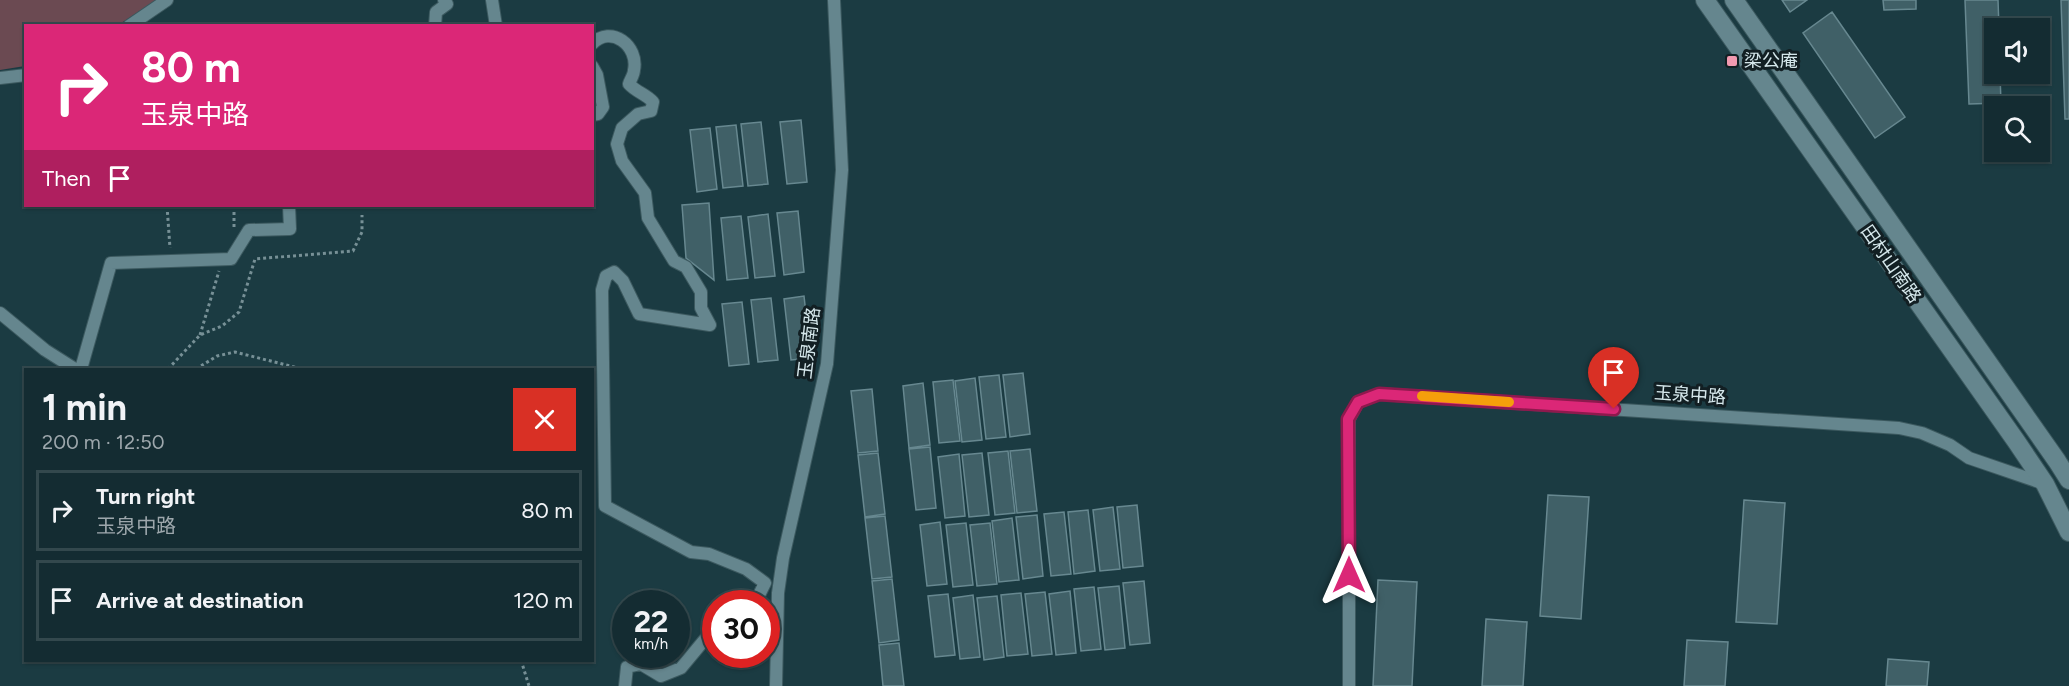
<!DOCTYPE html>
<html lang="en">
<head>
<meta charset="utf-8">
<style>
  :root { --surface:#142c32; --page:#21383e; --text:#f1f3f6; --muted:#9da7ac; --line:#33484d }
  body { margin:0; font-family:Figtree,"Noto Sans SC",sans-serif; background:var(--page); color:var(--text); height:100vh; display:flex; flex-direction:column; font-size:22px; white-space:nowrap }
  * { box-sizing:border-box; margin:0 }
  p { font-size:20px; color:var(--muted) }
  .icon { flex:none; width:33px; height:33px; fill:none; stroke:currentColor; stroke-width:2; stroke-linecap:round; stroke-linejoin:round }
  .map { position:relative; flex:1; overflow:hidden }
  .drawer { position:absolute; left:24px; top:368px; width:570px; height:294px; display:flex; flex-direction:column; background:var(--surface); border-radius:0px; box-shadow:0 2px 4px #0004,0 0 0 2px var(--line) }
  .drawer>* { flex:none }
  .guide { position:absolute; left:24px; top:24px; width:570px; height:183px; border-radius:0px; box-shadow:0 2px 4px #0004,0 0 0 2px var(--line); background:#db2777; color:#fff; overflow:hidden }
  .controls { position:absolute; left:1984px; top:18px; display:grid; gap:12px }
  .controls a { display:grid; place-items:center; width:66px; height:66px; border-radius:0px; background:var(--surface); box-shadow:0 2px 4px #0004,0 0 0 2px var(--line); font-size:30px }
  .speed { position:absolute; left:612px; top:590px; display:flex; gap:12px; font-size:30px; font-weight:700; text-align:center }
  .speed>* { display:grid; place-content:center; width:78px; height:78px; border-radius:50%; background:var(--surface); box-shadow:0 2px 4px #0004,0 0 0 2px var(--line); line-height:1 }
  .speed small { font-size:15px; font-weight:400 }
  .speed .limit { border:9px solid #d22; background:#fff; color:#111 }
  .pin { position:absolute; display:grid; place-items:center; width:51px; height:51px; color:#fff; margin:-62px -26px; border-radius:50% 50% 50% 0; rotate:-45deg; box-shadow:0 0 6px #0007 }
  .pin .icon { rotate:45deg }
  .me { position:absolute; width:66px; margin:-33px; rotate:0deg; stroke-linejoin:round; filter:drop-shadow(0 0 4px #0008) }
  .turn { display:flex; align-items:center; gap:21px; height:126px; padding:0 18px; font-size:27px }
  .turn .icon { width:78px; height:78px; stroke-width:2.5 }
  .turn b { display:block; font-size:42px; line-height:51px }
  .then { display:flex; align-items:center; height:57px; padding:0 18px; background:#0003; gap:12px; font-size:22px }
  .round { display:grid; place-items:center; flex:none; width:63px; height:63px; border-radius:0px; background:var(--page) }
  .summary { display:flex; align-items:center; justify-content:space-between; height:102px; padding:0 18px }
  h1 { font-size:36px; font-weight:700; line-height:45px }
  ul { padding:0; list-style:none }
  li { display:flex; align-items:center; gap:18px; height:81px; margin:0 12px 9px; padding:0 6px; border:3px solid var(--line); border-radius:0px }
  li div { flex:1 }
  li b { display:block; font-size:22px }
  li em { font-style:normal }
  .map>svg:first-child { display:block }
  .green { fill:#6b4a52 }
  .building { fill:#406067; stroke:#678890; stroke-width:1.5 }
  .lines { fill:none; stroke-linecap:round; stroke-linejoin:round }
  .minor-casing { stroke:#3c595f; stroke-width:14 }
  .secondary-casing { stroke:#3c595f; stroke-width:20 }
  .path { stroke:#779096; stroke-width:3; stroke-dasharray:3 3; stroke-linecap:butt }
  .minor { stroke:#65868e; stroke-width:12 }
  .secondary { stroke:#65868e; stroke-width:18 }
  .route-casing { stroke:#8e194d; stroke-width:15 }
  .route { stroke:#db2777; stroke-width:10 }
  .slow { stroke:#f59e0b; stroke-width:10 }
  .poi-dot { fill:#f29ab0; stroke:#121f23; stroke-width:2 }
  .labels { text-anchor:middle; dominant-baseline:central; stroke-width:6; stroke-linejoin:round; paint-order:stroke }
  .poi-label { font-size:18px; fill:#d5e7eb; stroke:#121f23; text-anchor:start }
  .street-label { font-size:18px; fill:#d5e7eb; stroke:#121f23 }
</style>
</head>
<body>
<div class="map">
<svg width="2069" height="686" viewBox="0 0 2069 686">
  <rect width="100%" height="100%" fill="#1b3b42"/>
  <path class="green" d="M 0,0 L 157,0 L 118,25 L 26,26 L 25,66 L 0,70 Z"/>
  <path class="building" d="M 1782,0 L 1807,0 L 1790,12 Z
    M 1883,0 L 1916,0 L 1916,9 L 1884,10 Z
    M 1965,0 L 1998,0 L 1999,28 L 1995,28 L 1995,74 L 2000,74 L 2001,103 L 1969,104 Z
    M 2061,0 L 2069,0 L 2069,119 L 2065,119 Z
    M 1832,12 L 1905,117 L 1875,138 L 1803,33 Z
    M 801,120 L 807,182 L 787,184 L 780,122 Z
    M 761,122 L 768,184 L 748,186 L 741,124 Z
    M 736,125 L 743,186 L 723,188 L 716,127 Z
    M 710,128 L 717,189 L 697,192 L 690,130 Z
    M 709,203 L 714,280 L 686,258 L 682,205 Z
    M 798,211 L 804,272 L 784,275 L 777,213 Z
    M 768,214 L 775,276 L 755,278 L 748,217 Z
    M 741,216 L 748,278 L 727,280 L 721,218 Z
    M 804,296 L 811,358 L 791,360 L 784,299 Z
    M 771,298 L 778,360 L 758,362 L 751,300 Z
    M 742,302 L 749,364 L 729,366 L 722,304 Z
    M 1023,373 L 1030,434 L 1010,437 L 1003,375 Z
    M 999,375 L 1006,437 L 986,439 L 979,377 Z
    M 975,378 L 982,440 L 962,442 L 955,381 Z
    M 953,380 L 960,441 L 939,443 L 933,382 Z
    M 923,383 L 930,445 L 909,448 L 903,386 Z
    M 872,389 L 878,451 L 858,453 L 851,391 Z
    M 930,447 L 936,508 L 916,510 L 909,449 Z
    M 1030,449 L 1037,511 L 1017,513 L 1010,451 Z
    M 1008,451 L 1015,513 L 995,515 L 988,453 Z
    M 878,453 L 885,514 L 865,517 L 858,455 Z
    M 982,453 L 989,515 L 969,517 L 962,455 Z
    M 959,454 L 965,516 L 945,518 L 938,457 Z
    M 1548,495 L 1589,497 L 1581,619 L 1540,616 Z
    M 1744,500 L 1785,503 L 1777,624 L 1736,622 Z
    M 1137,505 L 1143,566 L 1123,568 L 1117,507 Z
    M 1113,507 L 1120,569 L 1100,571 L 1093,510 Z
    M 1088,510 L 1095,571 L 1074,574 L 1068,512 Z
    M 1064,512 L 1071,574 L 1051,576 L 1044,514 Z
    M 1037,515 L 1043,576 L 1023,579 L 1016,517 Z
    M 885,516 L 892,577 L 872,579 L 865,518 Z
    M 1012,518 L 1019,580 L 999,582 L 992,521 Z
    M 940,522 L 947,584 L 927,586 L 920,525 Z
    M 966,523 L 973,585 L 953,587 L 946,525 Z
    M 990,523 L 997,584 L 977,586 L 970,525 Z
    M 892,579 L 899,640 L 879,643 L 872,581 Z
    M 1378,580 L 1417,582 L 1412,686 L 1373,686 Z
    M 1144,581 L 1150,643 L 1130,645 L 1123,583 Z
    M 1119,586 L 1125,648 L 1105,650 L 1098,588 Z
    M 1094,587 L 1101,649 L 1081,651 L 1074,589 Z
    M 1070,591 L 1076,653 L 1056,655 L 1049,594 Z
    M 1045,592 L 1052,654 L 1032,656 L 1025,594 Z
    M 1021,593 L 1028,654 L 1007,656 L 1001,595 Z
    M 948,594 L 955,655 L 935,657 L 928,596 Z
    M 973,595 L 980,657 L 960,659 L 953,598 Z
    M 997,596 L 1004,657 L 984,660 L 977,598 Z
    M 1486,619 L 1527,622 L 1523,686 L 1482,686 Z
    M 1687,640 L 1728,642 L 1725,686 L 1684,686 Z
    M 899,643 L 904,686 L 883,686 L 879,645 Z
    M 1888,659 L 1929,662 L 1927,686 L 1886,686 Z"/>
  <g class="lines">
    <g class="minor-casing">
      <path id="minor" d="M 492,0 L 496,26
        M 129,26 L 167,0
        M 435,26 L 436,12 L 447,4 L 444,0
        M 592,44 C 611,24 639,46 634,70 C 634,75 630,80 629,84 C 636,92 646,94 653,102 L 651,111 L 638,114 L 622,128 L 617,144 L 622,161 L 645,193 L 648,218 L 674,261 L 686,267 L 701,292 L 701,308 L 710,325 L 639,314 L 623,281 L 614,272 L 606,276 L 602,290 L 605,506 L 691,552 L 709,554 L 746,569 L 765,583 L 758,597 L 750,603
        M 592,66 L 597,75 L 603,107 L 598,114 L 592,115
        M 0,78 L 26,75
        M 0,313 L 45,350 L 75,369
        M 81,369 L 111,263 L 231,259 L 249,230 L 290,229 L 289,206
        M 625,686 L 627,667 L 641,664 L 661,676 L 681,668 L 716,626
        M 776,686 L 778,593 L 783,558 L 827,364 L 842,170 L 834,0
        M 1349,686 L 1349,419 L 1358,402 L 1379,394 L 1899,428 L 1922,433 L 1950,445 L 1969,458 L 2045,484"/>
    </g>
    <g class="secondary-casing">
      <path id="secondary" d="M 1705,0 L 2016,441 L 2045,484 L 2069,532
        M 1734,0 L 2057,461 L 2069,480"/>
    </g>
    <path class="path" d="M 167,206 L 170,248
      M 234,206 L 234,227
      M 200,335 L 219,271
      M 168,369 L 200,335 L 222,326 L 239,312 L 255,259 L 353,251 L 362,232 L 362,215
      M 196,369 L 217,356 L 235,352 L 302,369
      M 521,660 L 529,686"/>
    <use href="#minor" class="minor"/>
    <use href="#secondary" class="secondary"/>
  </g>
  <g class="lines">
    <g class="route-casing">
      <path id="route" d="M 1349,575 L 1348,419 L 1358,402 L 1379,394 L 1614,409"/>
    </g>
    <use href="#route" class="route"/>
    <path class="slow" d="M 1422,396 L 1509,402"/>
  </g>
  <rect class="poi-dot" x="1726" y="55" width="12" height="12" rx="3"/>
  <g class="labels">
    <g class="poi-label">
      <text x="1744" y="61">梁公庵</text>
    </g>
    <g class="street-label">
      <text transform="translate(1891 264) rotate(55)">田村山南路</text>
      <text transform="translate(809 343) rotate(-83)">玉泉南路</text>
      <text transform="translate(1690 395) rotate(4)">玉泉中路</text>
    </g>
  </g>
</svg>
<div class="controls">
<a><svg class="icon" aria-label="sound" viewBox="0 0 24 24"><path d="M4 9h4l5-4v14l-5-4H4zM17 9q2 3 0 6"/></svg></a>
<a><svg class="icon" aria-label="search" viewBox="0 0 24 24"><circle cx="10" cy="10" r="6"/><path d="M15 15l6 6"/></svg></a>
</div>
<div class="speed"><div>22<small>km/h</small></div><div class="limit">30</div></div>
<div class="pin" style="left:1614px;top:409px;background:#d93025"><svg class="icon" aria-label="arrive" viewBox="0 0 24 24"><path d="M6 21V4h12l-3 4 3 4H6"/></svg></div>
<svg class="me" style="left:1349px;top:575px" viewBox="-20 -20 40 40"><path d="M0-17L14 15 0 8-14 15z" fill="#db2777" stroke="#fff" stroke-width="4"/></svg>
<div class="guide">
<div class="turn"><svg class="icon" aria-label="right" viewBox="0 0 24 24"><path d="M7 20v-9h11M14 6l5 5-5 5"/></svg><div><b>80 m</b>玉泉中路</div></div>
<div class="then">Then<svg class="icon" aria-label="arrive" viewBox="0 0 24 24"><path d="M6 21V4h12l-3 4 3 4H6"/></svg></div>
</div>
<section class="drawer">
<div class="summary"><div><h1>1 min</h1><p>200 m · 12:50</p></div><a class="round" style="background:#d93025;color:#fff"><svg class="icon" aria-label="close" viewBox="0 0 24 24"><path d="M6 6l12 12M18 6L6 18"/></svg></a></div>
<ul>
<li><svg class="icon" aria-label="right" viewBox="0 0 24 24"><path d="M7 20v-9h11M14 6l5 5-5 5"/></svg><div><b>Turn right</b><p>玉泉中路</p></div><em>80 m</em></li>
<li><svg class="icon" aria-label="arrive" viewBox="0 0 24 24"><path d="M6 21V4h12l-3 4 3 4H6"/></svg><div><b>Arrive at destination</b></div><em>120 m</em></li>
</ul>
</section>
</div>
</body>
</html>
